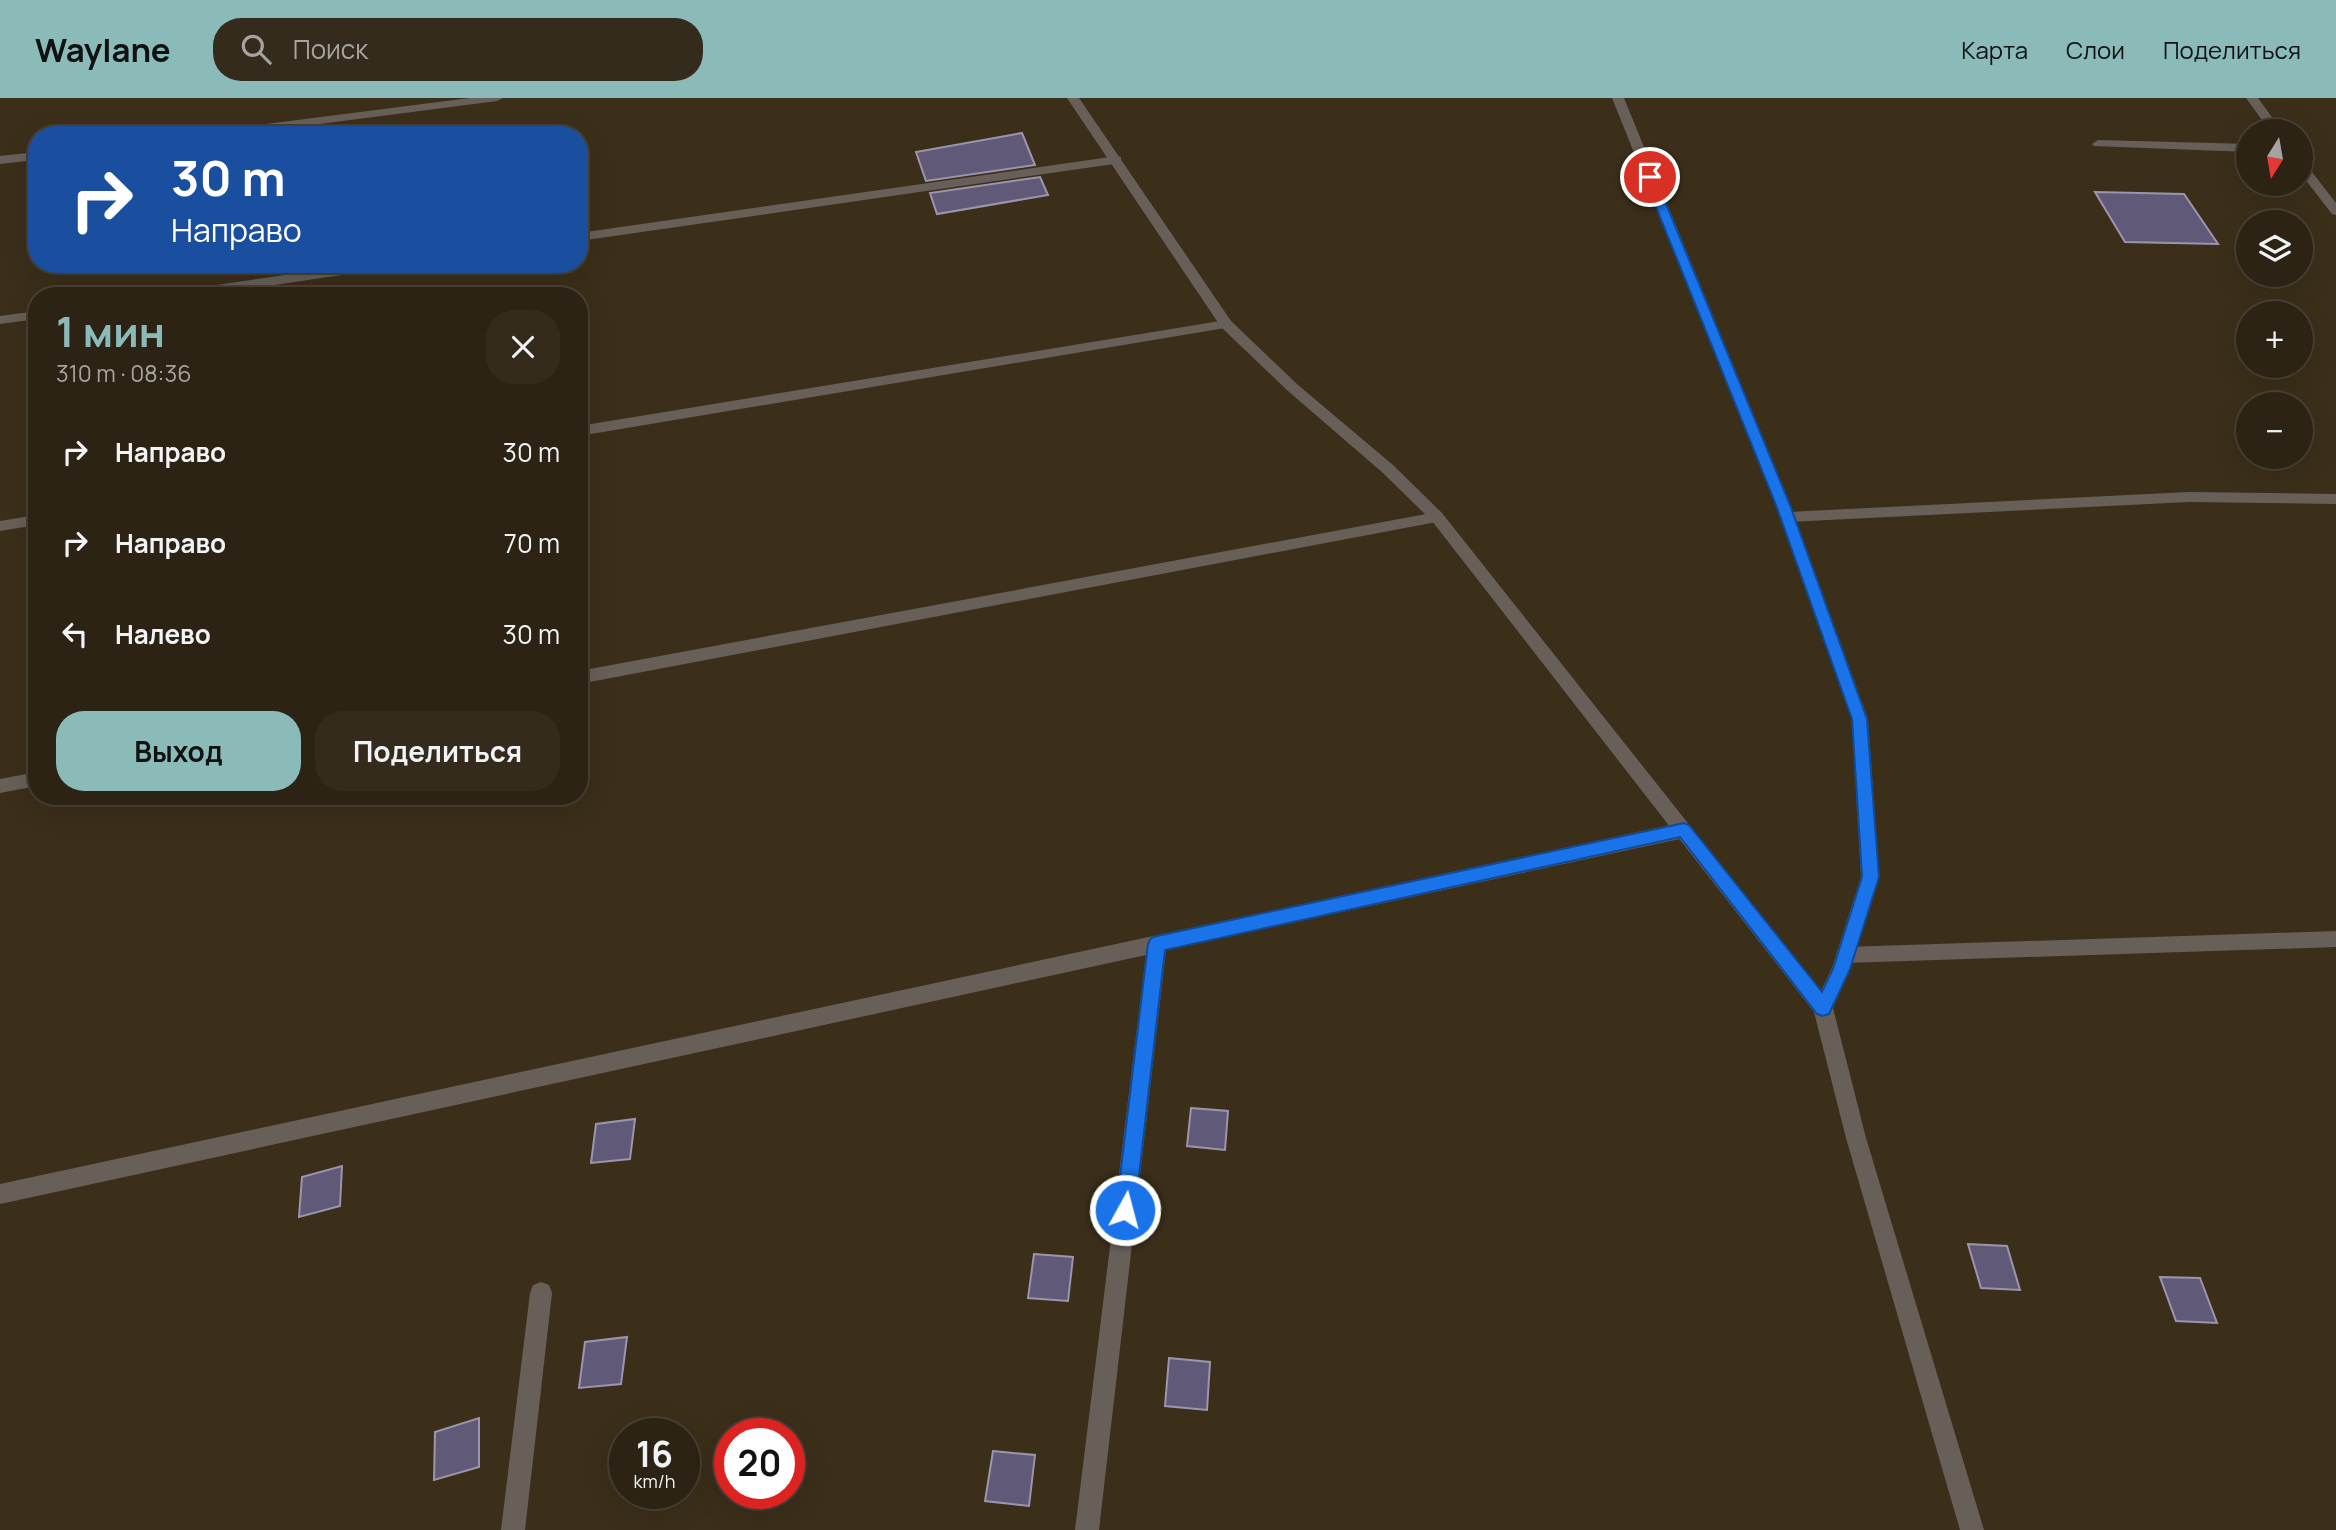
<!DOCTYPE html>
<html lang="ru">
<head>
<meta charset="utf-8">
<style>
  :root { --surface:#2c2314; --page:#342b1d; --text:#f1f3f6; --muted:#a6a4a0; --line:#484034; --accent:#8bbbb9 }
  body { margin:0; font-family:Manrope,sans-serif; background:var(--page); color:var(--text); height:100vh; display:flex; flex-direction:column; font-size:26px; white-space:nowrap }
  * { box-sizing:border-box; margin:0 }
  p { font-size:23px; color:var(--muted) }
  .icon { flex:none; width:38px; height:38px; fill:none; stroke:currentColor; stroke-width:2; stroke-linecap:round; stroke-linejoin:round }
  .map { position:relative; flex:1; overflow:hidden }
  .details { position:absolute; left:28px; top:189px; width:560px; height:518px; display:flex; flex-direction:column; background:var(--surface); border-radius:28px; box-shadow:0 7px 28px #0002,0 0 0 2px var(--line) }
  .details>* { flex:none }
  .guide { position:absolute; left:28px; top:28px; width:560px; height:147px; border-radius:28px; box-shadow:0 7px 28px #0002,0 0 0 2px var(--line); background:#1a4fa0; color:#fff; overflow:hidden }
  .needle { width:46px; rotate:191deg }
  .controls { position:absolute; left:2236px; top:21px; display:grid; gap:14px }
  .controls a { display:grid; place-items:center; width:77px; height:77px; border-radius:50%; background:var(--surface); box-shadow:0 7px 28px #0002,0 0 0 2px var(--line); font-size:35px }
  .speed { position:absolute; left:609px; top:1320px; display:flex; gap:14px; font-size:35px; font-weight:700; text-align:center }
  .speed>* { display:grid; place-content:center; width:91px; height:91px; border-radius:50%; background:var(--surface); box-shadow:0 7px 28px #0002,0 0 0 2px var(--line); line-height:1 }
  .speed small { font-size:18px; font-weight:400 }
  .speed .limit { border:10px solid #d22; background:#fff; color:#111 }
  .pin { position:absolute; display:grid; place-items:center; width:60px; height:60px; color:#fff; margin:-30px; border:4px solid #fff; border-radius:50%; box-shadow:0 2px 7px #0007 }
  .me { position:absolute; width:77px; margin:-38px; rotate:7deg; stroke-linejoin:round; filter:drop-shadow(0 0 5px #0008) }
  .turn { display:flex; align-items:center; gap:24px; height:147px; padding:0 28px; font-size:32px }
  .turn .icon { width:91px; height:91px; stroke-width:2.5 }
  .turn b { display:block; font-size:49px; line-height:60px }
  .round { display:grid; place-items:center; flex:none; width:74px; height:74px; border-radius:28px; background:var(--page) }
  .overview { display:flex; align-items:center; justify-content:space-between; height:119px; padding:0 28px }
  h1 { font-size:42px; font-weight:700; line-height:52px; color:var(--accent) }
  .button { display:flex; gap:14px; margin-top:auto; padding:14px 28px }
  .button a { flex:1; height:80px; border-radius:28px; background:var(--accent); color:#111; font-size:28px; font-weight:700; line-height:80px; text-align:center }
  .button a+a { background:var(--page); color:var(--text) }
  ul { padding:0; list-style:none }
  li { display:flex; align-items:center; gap:21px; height:91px; padding:0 28px }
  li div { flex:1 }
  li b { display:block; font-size:26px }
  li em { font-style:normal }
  header { display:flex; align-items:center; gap:42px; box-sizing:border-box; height:98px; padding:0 35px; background:var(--accent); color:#111 }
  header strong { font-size:33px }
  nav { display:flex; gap:38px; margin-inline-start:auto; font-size:24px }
  .search { width:490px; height:63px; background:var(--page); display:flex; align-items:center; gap:18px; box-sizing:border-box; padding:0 24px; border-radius:28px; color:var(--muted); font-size:26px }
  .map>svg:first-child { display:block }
  .building { fill:#605977; stroke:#9b95ae; stroke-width:2 }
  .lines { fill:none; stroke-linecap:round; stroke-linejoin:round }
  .lane { fill:#695f59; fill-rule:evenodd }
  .street { fill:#695f59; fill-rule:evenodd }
  .route { fill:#1a73e8; stroke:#114b97; stroke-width:2 }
</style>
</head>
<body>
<header>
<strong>Waylane</strong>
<div class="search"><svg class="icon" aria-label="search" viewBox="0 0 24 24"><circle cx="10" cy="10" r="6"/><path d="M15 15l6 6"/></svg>Поиск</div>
<nav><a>Карта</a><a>Слои</a><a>Поделиться</a></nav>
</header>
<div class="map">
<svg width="2336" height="1432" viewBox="0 0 2336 1432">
  <rect width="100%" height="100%" fill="#3b2f1a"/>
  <path class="building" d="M 1022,35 L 1035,67 L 926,83 L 916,54 Z
    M 1040,79 L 1048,97 L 937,116 L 930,95 Z
    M 2095,94 L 2184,96 L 2218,146 L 2125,144 Z
    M 1191,1010 L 1228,1013 L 1225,1052 L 1187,1048 Z
    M 635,1021 L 630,1061 L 591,1065 L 596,1026 Z
    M 342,1068 L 340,1108 L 299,1119 L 302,1079 Z
    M 1968,1146 L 2007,1148 L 2020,1192 L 1981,1190 Z
    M 1034,1156 L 1073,1159 L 1068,1203 L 1028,1200 Z
    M 2160,1179 L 2200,1180 L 2217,1225 L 2176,1223 Z
    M 627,1239 L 621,1286 L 579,1290 L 585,1244 Z
    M 1169,1260 L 1210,1264 L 1207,1312 L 1165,1308 Z
    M 479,1320 L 479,1369 L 434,1382 L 435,1334 Z
    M 993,1353 L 1035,1357 L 1029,1408 L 985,1403 Z"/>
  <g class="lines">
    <path class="lane" d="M 470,0 L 503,0 L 497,3 L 234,37 L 198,37 L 204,34 Z
      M 2246,0 L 2258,0 L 2282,33 L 2270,33 Z
      M 2098,42 L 2249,46 L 2249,54 L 2094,48 L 2092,46 Z
      M 37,54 L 37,62 L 0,66 L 0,58 Z
      M 1117,58 L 1121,59 L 1121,65 L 579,143 L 579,135 Z
      M 2301,64 L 2305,65 L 2336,105 L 2336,117 L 2332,116 L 2301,76 Z
      M 360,166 L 395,166 L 389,170 L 199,198 L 163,198 L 169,194 Z
      M 37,213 L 37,221 L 0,226 L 0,218 Z
      M 1226,222 L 1231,223 L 1231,229 L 579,338 L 579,328 Z
      M 2189,394 L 2336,396 L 2336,406 L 2189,404 L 1788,424 L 1781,419 L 1788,414 Z
      M 1437,414 L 1442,415 L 1444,419 L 1442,423 L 579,586 L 579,573 Z
      M 37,417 L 37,427 L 0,433 L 0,423 Z
      M 37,674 L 37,688 L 0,695 L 0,681 Z
      M 1684,724 L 1690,727 L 1693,732 L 1690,737 L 1684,740 L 1166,852 L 1099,1432 L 1075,1432 L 1146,857 L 0,1106 L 0,1086 Z
      M 2336,833 L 2336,849 L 1845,865 L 1838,863 L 1836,857 L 1838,851 L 1845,849 Z
      M 541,1184 L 549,1187 L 552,1195 L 525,1432 L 501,1432 L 530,1195 L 533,1187 Z"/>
    <path class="street" d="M 1067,0 L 1079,0 L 1231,223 L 1298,287 L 1393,367 L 1442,415 L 1821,893 L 1832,870 L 1861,779 L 1852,621 L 1776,407 L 1612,0 L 1624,0 L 1790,407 L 1868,621 L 1879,779 L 1850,871 L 1833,910 L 1866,1040 L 1984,1432 L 1960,1432 L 1846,1040 L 1814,914 L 1432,423 L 1383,375 L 1288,293 L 1221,229 Z"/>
  </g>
  <path class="route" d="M 1650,76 L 1655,79 L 1790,407 L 1867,621 L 1879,779 L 1850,871 L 1829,916 L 1823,918 L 1817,916 L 1680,739 L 1165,852 L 1135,1112 L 1132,1119 L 1125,1122 L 1118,1119 L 1116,1112 L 1148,846 L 1151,840 L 1157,838 L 1684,725 L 1689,727 L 1822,894 L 1833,871 L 1862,779 L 1852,621 L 1776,407 L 1644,79 Z"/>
</svg>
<div class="controls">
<a><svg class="needle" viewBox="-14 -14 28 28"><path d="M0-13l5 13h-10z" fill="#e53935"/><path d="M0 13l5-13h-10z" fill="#a6a4a0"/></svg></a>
<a><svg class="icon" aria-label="layers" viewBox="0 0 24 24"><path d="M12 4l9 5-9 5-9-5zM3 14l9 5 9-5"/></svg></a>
<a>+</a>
<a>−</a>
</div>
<div class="speed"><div>16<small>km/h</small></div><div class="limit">20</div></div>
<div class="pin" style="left:1650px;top:79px;background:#d93025"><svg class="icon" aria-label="arrive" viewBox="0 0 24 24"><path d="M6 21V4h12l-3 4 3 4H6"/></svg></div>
<svg class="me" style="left:1125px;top:1112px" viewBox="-20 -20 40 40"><circle r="17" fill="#1a73e8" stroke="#fff" stroke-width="3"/><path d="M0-11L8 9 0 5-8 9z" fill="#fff"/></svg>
<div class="guide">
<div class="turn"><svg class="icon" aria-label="right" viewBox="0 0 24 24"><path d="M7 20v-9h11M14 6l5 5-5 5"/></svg><div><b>30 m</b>Направо</div></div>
</div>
<section class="details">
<div class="overview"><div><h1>1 мин</h1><p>310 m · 08:36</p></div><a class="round"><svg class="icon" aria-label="close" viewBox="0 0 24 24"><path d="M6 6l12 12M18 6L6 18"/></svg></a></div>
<ul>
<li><svg class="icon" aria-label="right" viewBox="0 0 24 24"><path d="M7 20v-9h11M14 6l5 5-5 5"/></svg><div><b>Направо</b></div><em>30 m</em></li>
<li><svg class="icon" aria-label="right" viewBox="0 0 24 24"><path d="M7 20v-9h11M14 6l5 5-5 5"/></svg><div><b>Направо</b></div><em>70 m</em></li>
<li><svg class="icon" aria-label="left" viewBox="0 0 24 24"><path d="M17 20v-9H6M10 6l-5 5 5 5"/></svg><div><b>Налево</b></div><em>30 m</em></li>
</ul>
<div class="button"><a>Выход</a><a>Поделиться</a></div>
</section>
</div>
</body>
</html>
